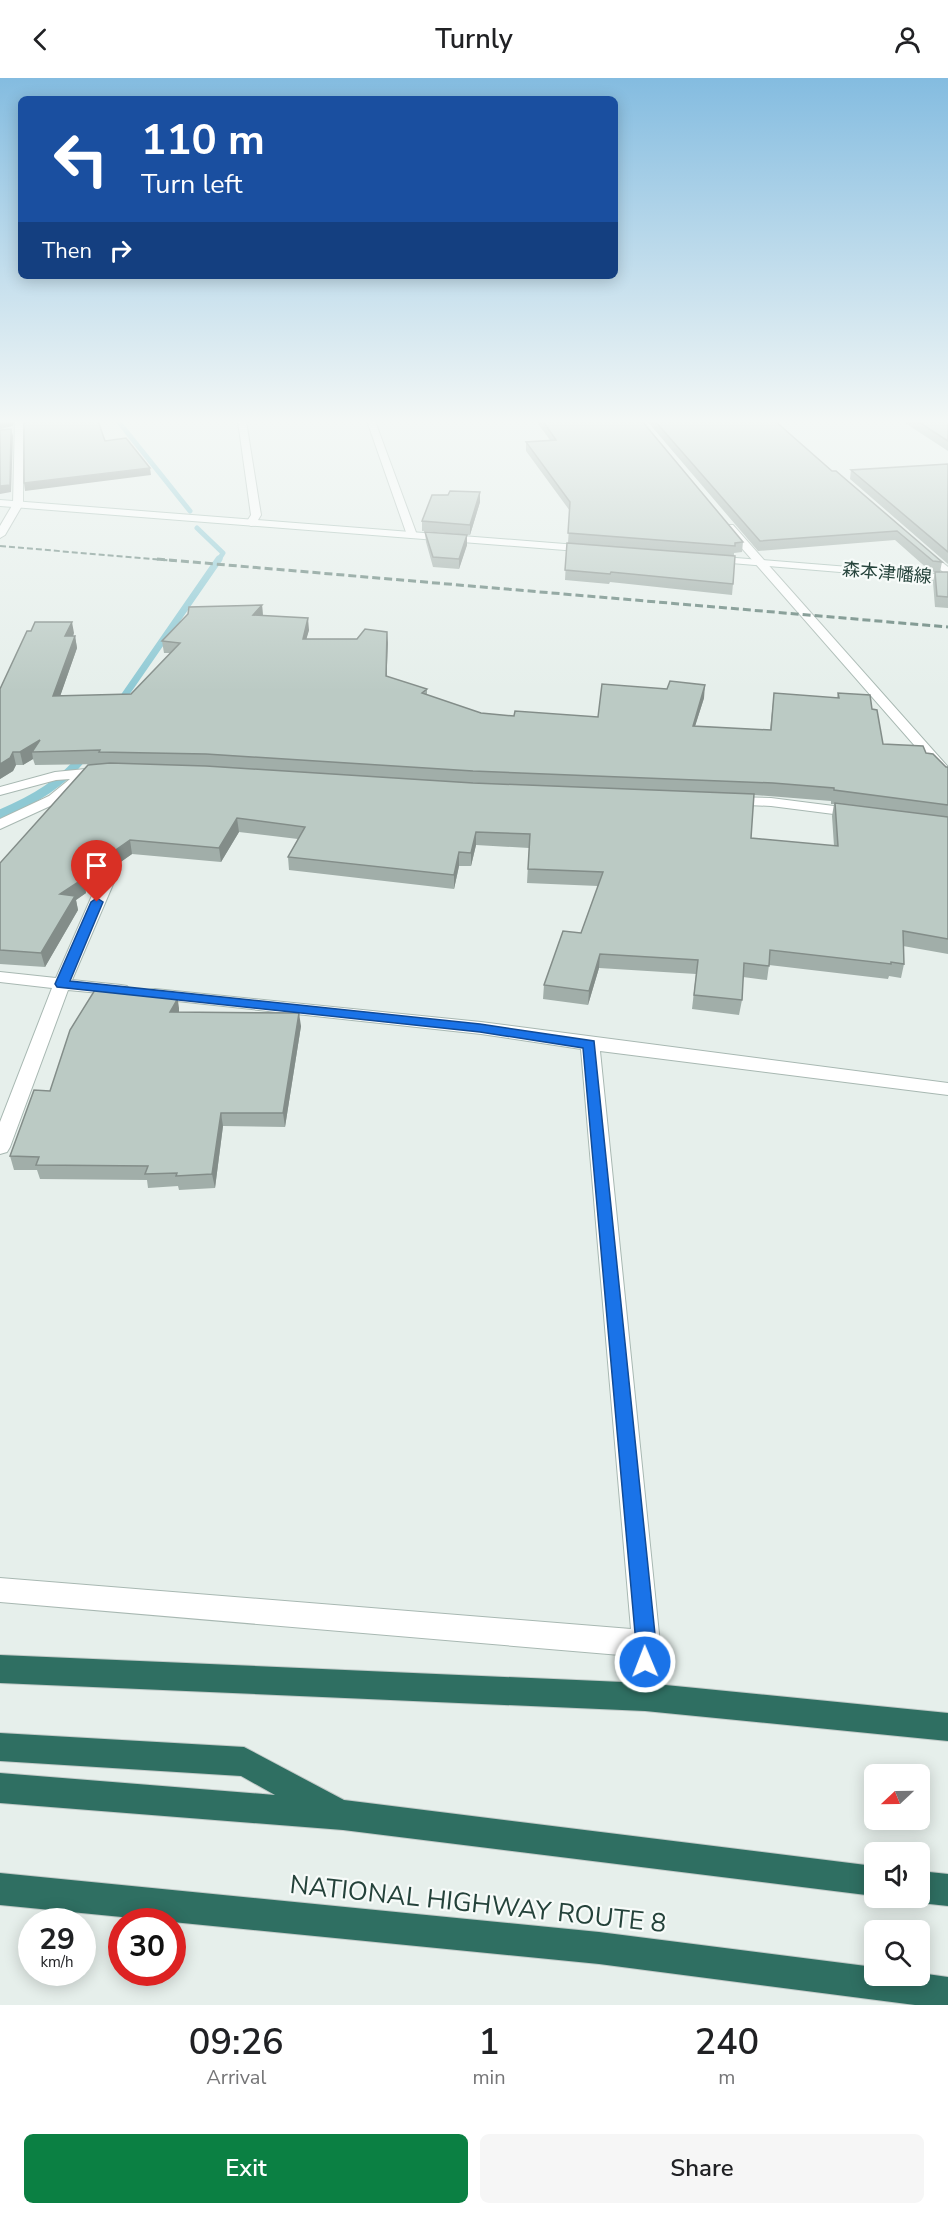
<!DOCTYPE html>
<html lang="en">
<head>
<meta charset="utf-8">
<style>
  :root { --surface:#fff; --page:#f6f6f6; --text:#202124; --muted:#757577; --accent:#0b8043 }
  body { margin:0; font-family:"Nunito Sans","Noto Sans JP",sans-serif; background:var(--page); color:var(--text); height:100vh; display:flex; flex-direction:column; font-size:22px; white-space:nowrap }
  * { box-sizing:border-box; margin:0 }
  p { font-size:20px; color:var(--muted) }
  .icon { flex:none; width:33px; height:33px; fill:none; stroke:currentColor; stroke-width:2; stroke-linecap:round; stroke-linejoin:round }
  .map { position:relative; height:1927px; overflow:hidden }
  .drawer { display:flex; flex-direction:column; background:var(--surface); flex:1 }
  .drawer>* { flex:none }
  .top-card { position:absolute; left:18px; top:18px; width:600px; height:183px; border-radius:9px; box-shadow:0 3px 15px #0003; background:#1a4fa0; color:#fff; overflow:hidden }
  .needle { width:39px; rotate:248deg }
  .fabs { position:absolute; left:864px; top:1686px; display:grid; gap:12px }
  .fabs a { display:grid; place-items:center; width:66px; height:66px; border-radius:9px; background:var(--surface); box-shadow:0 3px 15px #0003; font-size:30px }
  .speed { position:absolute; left:18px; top:1830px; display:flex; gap:12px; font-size:30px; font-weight:700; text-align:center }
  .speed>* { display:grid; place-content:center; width:78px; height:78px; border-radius:50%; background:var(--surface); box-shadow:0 3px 15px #0003; line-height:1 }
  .speed small { font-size:15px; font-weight:400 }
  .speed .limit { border:9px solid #d22; background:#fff; color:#111 }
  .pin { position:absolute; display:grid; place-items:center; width:51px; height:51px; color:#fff; margin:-62px -26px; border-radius:50% 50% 50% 0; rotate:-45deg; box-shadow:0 0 6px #0007 }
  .pin .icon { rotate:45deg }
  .me { position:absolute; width:66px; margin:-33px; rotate:359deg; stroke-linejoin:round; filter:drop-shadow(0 0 4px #0008) }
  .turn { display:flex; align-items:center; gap:21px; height:126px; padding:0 24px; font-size:27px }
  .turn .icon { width:78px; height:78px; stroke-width:2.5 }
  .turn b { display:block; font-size:42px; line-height:51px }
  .then { display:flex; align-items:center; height:57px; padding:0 24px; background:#0003; gap:12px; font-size:22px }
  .eta { display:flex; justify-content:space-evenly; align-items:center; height:102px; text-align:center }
  .eta b { font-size:36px; font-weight:600; line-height:42px }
  .button { display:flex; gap:12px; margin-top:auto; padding:12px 24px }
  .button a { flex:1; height:69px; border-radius:9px; background:var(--accent); color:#fff; font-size:24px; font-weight:600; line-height:69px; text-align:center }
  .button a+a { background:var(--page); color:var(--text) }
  header { display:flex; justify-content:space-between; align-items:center; height:78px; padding:0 24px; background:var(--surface); font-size:27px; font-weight:600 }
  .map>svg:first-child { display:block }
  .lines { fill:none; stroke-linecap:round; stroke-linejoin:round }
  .stream-far2 { stroke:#8ec9d4; stroke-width:5 }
  .stream-far1 { stroke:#8ec9d4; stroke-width:7 }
  .stream { stroke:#8ec9d4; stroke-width:9 }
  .street-casing { stroke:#a8b8b2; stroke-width:2 }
  .secondary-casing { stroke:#a4bbb3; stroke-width:2 }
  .highway-casing { stroke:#c2cac8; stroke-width:2 }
  .street { fill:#fff; fill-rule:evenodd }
  .secondary { fill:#fff; fill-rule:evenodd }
  .highway { fill:#2f6f62; fill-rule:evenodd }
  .rail-far1 { stroke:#5f7d75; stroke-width:2; stroke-dasharray:6 3; stroke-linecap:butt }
  .rail { stroke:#5f7d75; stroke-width:3; stroke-dasharray:8 4; stroke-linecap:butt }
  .wall { fill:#a1aea9; fill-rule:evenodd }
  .shaded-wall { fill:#838d89 }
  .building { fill:#bbcac4; stroke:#838d89; stroke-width:1.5 }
  .route { fill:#1a73e8; stroke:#114b97; stroke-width:1.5 }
  .labels { text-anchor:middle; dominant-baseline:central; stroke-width:4.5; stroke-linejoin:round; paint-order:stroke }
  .far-street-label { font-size:18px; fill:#24423a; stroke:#f7fbf9 }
  .near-street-label { font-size:26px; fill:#24423a; stroke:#f7fbf9 }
</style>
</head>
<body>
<header><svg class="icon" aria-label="back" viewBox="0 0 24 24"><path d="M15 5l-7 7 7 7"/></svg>Turnly<svg class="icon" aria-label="person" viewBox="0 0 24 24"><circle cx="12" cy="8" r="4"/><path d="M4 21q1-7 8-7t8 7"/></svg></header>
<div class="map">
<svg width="948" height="1927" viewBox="0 0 948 1927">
  <rect width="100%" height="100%" fill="#e6efeb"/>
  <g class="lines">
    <path class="stream-far2" d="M 118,343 L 190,433
      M 197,450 L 223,475 L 218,483"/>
    <path class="stream-far1" d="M 118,627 L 219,481"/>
    <path class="stream" d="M 0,736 C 34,722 63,705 86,675"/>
    <g class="street-casing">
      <path id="street" d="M 15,343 L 23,343 L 23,426 L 5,457 L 0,460 L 0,448 L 13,426 Z
        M 238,343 L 246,343 L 261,437 L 255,447 L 251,448 L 246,445 L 251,437 Z
        M 367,343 L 375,343 L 417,457 L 416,459 L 407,457 Z
        M 725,447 L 733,447 L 948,689 L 948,701 L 943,700 L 725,451 Z
        M 923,469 L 948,489 L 948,498 L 919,474 L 918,472 Z
        M 106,689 L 111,690 L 113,693 L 111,696 L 90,699 L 59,724 L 0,751 L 0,741 L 49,718 L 70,701 L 56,702 L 0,717 L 0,709 L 55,694 Z
        M 729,719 L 771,720 L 857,731 L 864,735 L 857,739 L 771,728 L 724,726 L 722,723 L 724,720 Z
        M 106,799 L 114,804 L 72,902 L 121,907 L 127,908 L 130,912 L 127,916 L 121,917 L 68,912 L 10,1069 L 7,1074 L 0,1076 L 0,1044 L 52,910 L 0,904 L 0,894 L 56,900 L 98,804 Z
        M 155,911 L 481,944 L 948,1005 L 948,1017 L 600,973 L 660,1566 L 659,1619 L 655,1629 L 645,1633 L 635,1629 L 631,1619 L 632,1578 L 0,1524 L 0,1500 L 631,1551 L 581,971 L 481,956 L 149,920 L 146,916 L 149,912 Z"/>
    </g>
    <g class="secondary-casing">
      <path id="secondary" d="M 0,422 L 590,468 L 595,471 L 590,474 L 0,428 Z
        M 711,478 L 948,497 L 948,503 L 707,483 L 706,481 Z"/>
    </g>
    <g class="highway-casing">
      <path id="highway" d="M 0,1577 L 645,1605 L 948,1635 L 948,1663 L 645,1633 L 0,1605 Z
        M 0,1655 L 244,1669 L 344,1722 L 874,1788 L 874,1818 L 343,1752 L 0,1725 L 0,1695 L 275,1717 L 241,1698 L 0,1683 Z
        M 920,1793 L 948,1796 L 948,1828 L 920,1825 L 909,1820 L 920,1820 Z
        M 0,1795 L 599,1854 L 874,1889 L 874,1898 L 920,1898 L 920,1895 L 948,1899 L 948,1927 L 915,1927 L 599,1886 L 0,1827 Z"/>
    </g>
    <use href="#street" class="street"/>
    <use href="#secondary" class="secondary"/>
    <use href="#highway" class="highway"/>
    <path class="rail-far1" d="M 0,468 L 175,483"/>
    <path class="rail" d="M 157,481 L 948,549"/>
  </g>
  <path class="wall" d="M 536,343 L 642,343 L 743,464 L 742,474 L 734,475 L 734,478 L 568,465 L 570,433 L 526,373 L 526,364 L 550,362 Z
    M 647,343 L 775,343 L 832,393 L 942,484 L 940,494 L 948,494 L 948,530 L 935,529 L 933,504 L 935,494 L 930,493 L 895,462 L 758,473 Z
    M 902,343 L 948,343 L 948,373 Z
    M 948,386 L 948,486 L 850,401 L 851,392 Z
    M 448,417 L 480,424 L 470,457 L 422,453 L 422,443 Z
    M 425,454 L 467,457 L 467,467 L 459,491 L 433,489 L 426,464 Z
    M 567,465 L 733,506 L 732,517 L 610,504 L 609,506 L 565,502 Z
    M 262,527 L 263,538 L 309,552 L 306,561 L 357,561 L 387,554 L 387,599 L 427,611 L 427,617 L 481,635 L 514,638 L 598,639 L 704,620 L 695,648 L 770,652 L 774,615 L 837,620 L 838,615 L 872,631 L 883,666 L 926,675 L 946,689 L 948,689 L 948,876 L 903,868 L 904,886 L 901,900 L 889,898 L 888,901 L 769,887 L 767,902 L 743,899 L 742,922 L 739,937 L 692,931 L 696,896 L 599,890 L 588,927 L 543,921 L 544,907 L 581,855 L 598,808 L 527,805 L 529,770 L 476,767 L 471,788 L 459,788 L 454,811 L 289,792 L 288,779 L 298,761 L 239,754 L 221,784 L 132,776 L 85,809 L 86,815 L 76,822 L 78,832 L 45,889 L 0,886 L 0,785 L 101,686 L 35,687 L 33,681 L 23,687 L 16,687 L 13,693 L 0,701 L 0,611 L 74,555 L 73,558 L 75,558 L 77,570 L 60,618 L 131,616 L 170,575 L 164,575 L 162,563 ZM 754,717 L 831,723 L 831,726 L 834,726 L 832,738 L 834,768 L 751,760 Z
    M 179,930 L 179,934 L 301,948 L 285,1049 L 223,1048 L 215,1110 L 179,1112 L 178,1108 L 148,1110 L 147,1102 L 40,1101 L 37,1092 L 14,1092 L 10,1078 L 50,1013 Z"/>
  <path class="shaded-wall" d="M 3,343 L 14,343 L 13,348 L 0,351 L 0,344 Z
    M 11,351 L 13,358 L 11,414 L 0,416 L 0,408 Z
    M 150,390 L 151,397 L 25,413 L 24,405 Z
    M 480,414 L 480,424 L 470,457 L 470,447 Z
    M 467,457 L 467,467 L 459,491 L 459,481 Z
    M 262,527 L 263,539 L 253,537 Z
    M 308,540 L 309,552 L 303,573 L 303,561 Z
    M 72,544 L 74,555 L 68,570 L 65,558 Z
    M 387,554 L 388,565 L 386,611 L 386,598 Z
    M 75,558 L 77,570 L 56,630 L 53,618 Z
    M 705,607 L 704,620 L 691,661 L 693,648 Z
    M 40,662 L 32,674 L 33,681 L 23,687 L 20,674 Z
    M 13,674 L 16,687 L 13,693 L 0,701 L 0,686 Z
    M 237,740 L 239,754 L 221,784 L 219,770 Z
    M 476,754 L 476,767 L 471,788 L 471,775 Z
    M 130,762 L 132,776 L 85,809 L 86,815 L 76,822 L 78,832 L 45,889 L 41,875 L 60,816 L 77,799 Z
    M 459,774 L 459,788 L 454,811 L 454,797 Z
    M 600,876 L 599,890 L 588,927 L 589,913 Z
    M 177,916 L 179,930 L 179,935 L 170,934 Z
    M 299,935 L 301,948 L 285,1049 L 283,1035 Z
    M 221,1035 L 223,1048 L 215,1110 L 212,1096 Z"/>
  <path class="building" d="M 24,343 L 98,343 L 105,363 L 126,360 L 150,390 L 24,405 Z
    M 543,343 L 642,343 L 743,464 L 735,465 L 735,468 L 568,455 L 570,424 L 526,364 L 556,362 Z
    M 655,343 L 775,343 L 832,393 L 836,393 L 942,484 L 933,483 L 897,453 L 760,463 Z
    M 917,343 L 948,343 L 948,363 Z
    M 11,351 L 10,407 L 0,408 L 0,352 Z
    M 948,386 L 948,474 L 851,392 Z
    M 450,413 L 480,414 L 470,447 L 422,443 L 432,417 L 448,417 Z
    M 425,454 L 467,457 L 459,481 L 433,479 Z
    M 567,465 L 735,478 L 733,506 L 611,494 L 610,496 L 565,492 Z
    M 935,494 L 948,494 L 948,519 L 937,518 Z
    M 262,527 L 253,537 L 308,540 L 303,561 L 357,561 L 365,551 L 387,554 L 386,598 L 427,611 L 422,615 L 481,635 L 514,638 L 515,633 L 598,639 L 602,606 L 667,611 L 670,603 L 705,607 L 693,648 L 771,652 L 774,615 L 839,620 L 838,615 L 870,617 L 872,631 L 877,632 L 883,666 L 923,668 L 926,675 L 933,676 L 946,689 L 948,689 L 948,727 L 834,712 L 834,710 L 773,705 L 473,693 L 206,676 L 99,674 L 100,672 L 32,674 L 40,662 L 20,674 L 13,674 L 10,680 L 0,686 L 0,611 L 27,553 L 31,553 L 35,544 L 72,544 L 65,558 L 75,558 L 53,618 L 131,616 L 180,565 L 162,563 L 188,536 L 189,529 Z
    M 110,685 L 206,688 L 473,705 L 754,716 L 751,760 L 838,768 L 835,725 L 948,739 L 948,861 L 903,853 L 904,886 L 891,884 L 891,886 L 770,872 L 769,888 L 744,885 L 742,922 L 694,917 L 698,882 L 600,876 L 589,913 L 544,907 L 563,853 L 581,855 L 603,794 L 528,791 L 530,756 L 476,754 L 471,775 L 459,774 L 454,797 L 288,779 L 305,749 L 237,740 L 219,770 L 130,762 L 77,799 L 83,801 L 60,816 L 75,818 L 41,875 L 0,872 L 0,785 L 88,687 Z
    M 98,907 L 177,916 L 174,921 L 177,922 L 170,934 L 299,935 L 283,1035 L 221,1035 L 212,1096 L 176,1098 L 177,1095 L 145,1096 L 148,1088 L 36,1087 L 39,1079 L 10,1078 L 34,1012 L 50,1013 L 70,952 Z"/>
  <linearGradient id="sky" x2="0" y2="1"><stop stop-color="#84bce0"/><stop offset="0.56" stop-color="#f4f8f6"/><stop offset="1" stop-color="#f4f8f6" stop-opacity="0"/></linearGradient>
  <rect width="948" height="613" fill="url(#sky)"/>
  <path class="route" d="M 97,820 L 103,824 L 70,903 L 480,946 L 594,963 L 656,1566 L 656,1584 L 653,1591 L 645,1594 L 638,1591 L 635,1584 L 636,1566 L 583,970 L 480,954 L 57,909 L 55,906 L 91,824 Z"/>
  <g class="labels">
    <g class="far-street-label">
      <text transform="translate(887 495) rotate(5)">森本津幡線</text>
    </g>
    <g class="near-street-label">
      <text transform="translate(478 1826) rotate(6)">NATIONAL HIGHWAY ROUTE 8</text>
    </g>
  </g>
</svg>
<div class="fabs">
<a><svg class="needle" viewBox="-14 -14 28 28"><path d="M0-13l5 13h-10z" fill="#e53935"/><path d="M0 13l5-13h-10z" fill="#757577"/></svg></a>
<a><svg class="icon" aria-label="sound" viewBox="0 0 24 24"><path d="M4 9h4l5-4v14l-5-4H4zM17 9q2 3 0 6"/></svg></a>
<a><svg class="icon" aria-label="search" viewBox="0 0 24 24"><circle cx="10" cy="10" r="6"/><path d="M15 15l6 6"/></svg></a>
</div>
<div class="speed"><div>29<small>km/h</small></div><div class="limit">30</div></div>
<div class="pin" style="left:97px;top:824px;background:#d93025"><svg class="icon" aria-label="arrive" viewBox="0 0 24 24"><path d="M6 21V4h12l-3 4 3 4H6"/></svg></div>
<svg class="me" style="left:645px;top:1584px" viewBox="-20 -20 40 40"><circle r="17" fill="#1a73e8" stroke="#fff" stroke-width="3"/><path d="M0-11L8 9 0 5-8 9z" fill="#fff"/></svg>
<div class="top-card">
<div class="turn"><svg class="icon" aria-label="left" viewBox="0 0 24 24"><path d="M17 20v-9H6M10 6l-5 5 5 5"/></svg><div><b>110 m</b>Turn left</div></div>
<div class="then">Then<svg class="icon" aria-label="right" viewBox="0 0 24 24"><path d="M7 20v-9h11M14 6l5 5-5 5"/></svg></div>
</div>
</div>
<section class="drawer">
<div class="eta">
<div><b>09:26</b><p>Arrival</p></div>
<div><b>1</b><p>min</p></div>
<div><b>240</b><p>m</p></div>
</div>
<div class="button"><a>Exit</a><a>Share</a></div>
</section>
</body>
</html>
